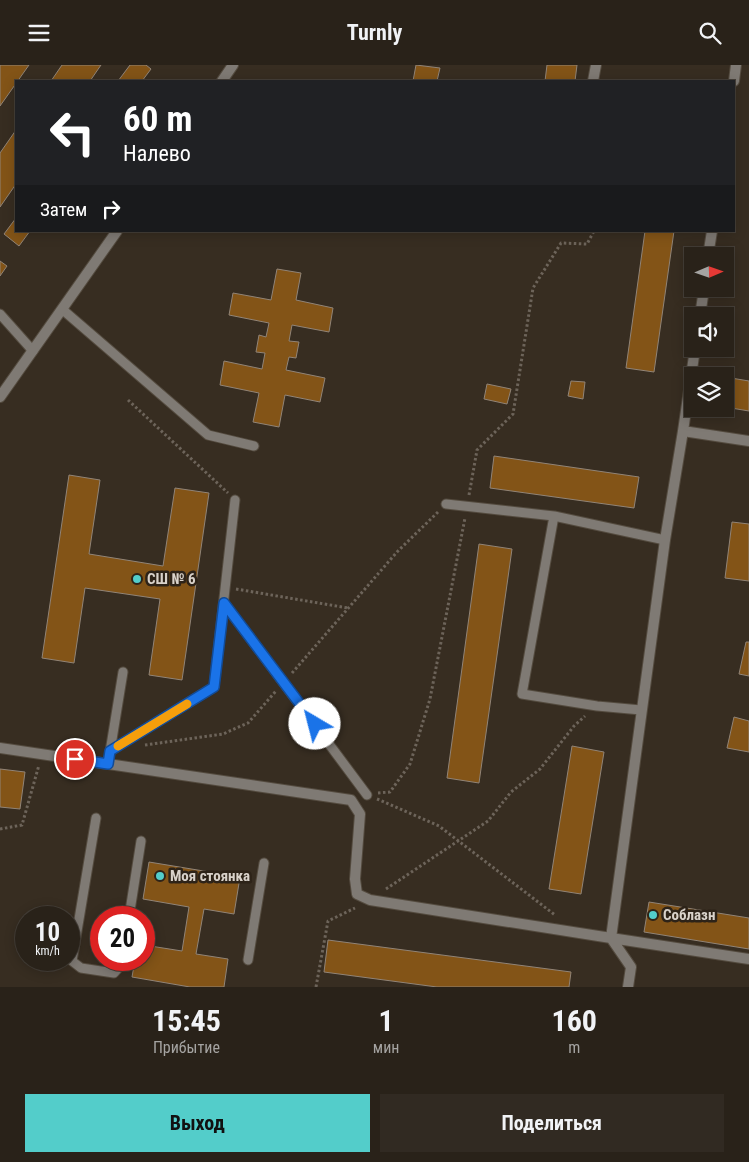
<!DOCTYPE html>
<html lang="ru">
<head>
<meta charset="utf-8">
<style>
  :root { --surface:#292219; --page:#312a22; --text:#f1f3f6; --muted:#a5a4a2; --line:#453f38; --accent:#53cdca }
  body { margin:0; font-family:"Roboto Condensed",sans-serif; background:var(--page); color:var(--text); height:100vh; display:flex; flex-direction:column; font-size:19px; white-space:nowrap }
  * { box-sizing:border-box; margin:0 }
  p { font-size:16px; color:var(--muted) }
  .icon { flex:none; width:28px; height:28px; fill:none; stroke:currentColor; stroke-width:2; stroke-linecap:round; stroke-linejoin:round }
  .map { position:relative; height:922px; overflow:hidden }
  .side { display:flex; flex-direction:column; background:var(--surface); flex:1 }
  .side>* { flex:none }
  .top-card { position:absolute; left:15px; top:15px; width:720px; height:152px; border-radius:0px; box-shadow:0 2px 12px #0003,0 0 0 1px var(--line); background:#202124; color:#fff; overflow:hidden }
  .needle { width:32px; rotate:88deg }
  .buttons { position:absolute; left:684px; top:182px; display:grid; gap:10px }
  .buttons a { display:grid; place-items:center; width:50px; height:50px; border-radius:0px; background:var(--surface); box-shadow:0 2px 12px #0003,0 0 0 1px var(--line); font-size:25px }
  .speed { position:absolute; left:15px; top:841px; display:flex; gap:10px; font-size:25px; font-weight:700; text-align:center }
  .speed>* { display:grid; place-content:center; width:65px; height:65px; border-radius:50%; background:var(--surface); box-shadow:0 2px 12px #0003,0 0 0 1px var(--line); line-height:1 }
  .speed small { font-size:12px; font-weight:400 }
  .speed .limit { border:8px solid #d22; background:#fff; color:#111 }
  .pin { position:absolute; display:grid; place-items:center; width:42px; height:42px; color:#fff; margin:-21px; border:2px solid #fff; border-radius:50%; box-shadow:0 1px 5px #0007 }
  .me { position:absolute; width:55px; margin:-28px; rotate:323deg; stroke-linejoin:round; filter:drop-shadow(0 0 4px #0008) }
  .turn { display:flex; align-items:center; gap:18px; height:105px; padding:0 25px; font-size:22px }
  .turn .icon { width:65px; height:65px; stroke-width:2.5 }
  .turn b { display:block; font-size:35px; line-height:42px }
  .then { display:flex; align-items:center; height:48px; padding:0 25px; background:#0003; gap:10px; font-size:19px }
  .eta { display:flex; justify-content:space-evenly; align-items:center; height:85px; text-align:center }
  .eta b { font-size:30px; font-weight:700; line-height:35px }
  .primary-button { display:flex; gap:10px; margin-top:auto; padding:10px 25px }
  .primary-button a { flex:1; height:58px; border-radius:0px; background:var(--accent); color:#111; font-size:20px; font-weight:700; line-height:58px; text-align:center }
  .primary-button a+a { background:var(--page); color:var(--text) }
  header { display:flex; justify-content:space-between; align-items:center; height:65px; padding:0 25px; background:var(--surface); font-size:22px; font-weight:700 }
  .map>svg:first-child { display:block }
  .building { fill:#835417; stroke:#918477 }
  .lines { fill:none; stroke-linecap:round; stroke-linejoin:round }
  .service-casing { stroke:#544b3f; stroke-width:11 }
  .minor-casing { stroke:#544b3f; stroke-width:12 }
  .tertiary-casing { stroke:#544b3f; stroke-width:12 }
  .path { stroke:#6d645a; stroke-width:3; stroke-dasharray:2.5 2.5; stroke-linecap:butt }
  .service { stroke:#7f7a74; stroke-width:9 }
  .minor { stroke:#7f7a74; stroke-width:10 }
  .tertiary { stroke:#7f7a74; stroke-width:10 }
  .route-casing { stroke:#114b97; stroke-width:12 }
  .route { stroke:#1a73e8; stroke-width:9 }
  .slow { stroke:#f59e0b; stroke-width:9 }
  .poi-dot { fill:#53cdca; stroke:#2d2318; stroke-width:2 }
  .labels { text-anchor:middle; dominant-baseline:central; stroke-width:5; stroke-linejoin:round; paint-order:stroke }
  .poi-label { font-size:15px; font-weight:bold; fill:#d9d2ca; stroke:#2d2318; text-anchor:start }
</style>
</head>
<body>
<header><svg class="icon" aria-label="menu" viewBox="0 0 24 24"><path d="M4 6h16M4 12h16M4 18h16"/></svg>Turnly<svg class="icon" aria-label="search" viewBox="0 0 24 24"><circle cx="10" cy="10" r="6"/><path d="M15 15l6 6"/></svg></header>
<div class="map">
<svg width="749" height="922" viewBox="0 0 749 922">
  <rect width="100%" height="100%" fill="#372d21"/>
  <path class="building" d="M 0,0 L 29,0 L 0,41 Z
    M 62,0 L 101,0 L 90,16 L 51,16 Z
    M 130,0 L 146,0 L 151,4 L 142,16 L 118,16 Z
    M 416,0 L 440,3 L 437,16 L 413,16 Z
    M 547,0 L 577,0 L 575,16 L 545,16 Z
    M 16,65 L 16,119 L 0,142 L 0,88 Z
    M 16,153 L 16,166 L 30,166 L 19,181 L 4,169 Z
    M 645,166 L 674,166 L 654,307 L 626,303 Z
    M 0,196 L 7,201 L 0,211 Z
    M 277,204 L 301,208 L 296,235 L 333,243 L 329,267 L 292,260 L 289,276 L 299,277 L 296,293 L 289,292 L 286,305 L 325,313 L 320,337 L 285,330 L 279,362 L 253,357 L 259,328 L 220,320 L 224,296 L 262,304 L 265,288 L 256,287 L 259,270 L 266,272 L 269,258 L 229,250 L 233,228 L 271,235 Z
    M 725,312 L 749,316 L 749,346 L 725,342 Z
    M 571,316 L 585,317 L 583,334 L 568,331 Z
    M 487,319 L 511,324 L 507,339 L 484,334 Z
    M 494,391 L 639,412 L 634,443 L 490,423 Z
    M 69,410 L 100,415 L 89,489 L 163,501 L 175,423 L 209,428 L 182,615 L 149,610 L 160,534 L 85,523 L 74,598 L 42,593 Z
    M 732,457 L 749,459 L 749,516 L 725,513 Z
    M 479,479 L 512,484 L 479,718 L 447,713 Z
    M 746,577 L 749,577 L 749,611 L 739,609 Z
    M 734,652 L 749,656 L 749,687 L 727,683 Z
    M 572,681 L 604,687 L 581,829 L 549,824 Z
    M 0,704 L 25,707 L 20,744 L 0,742 Z
    M 149,797 L 240,812 L 234,849 L 204,844 L 196,889 L 228,894 L 224,922 L 190,922 L 132,912 L 135,895 L 144,895 L 144,880 L 182,886 L 189,842 L 143,834 Z
    M 649,837 L 749,853 L 749,884 L 644,867 Z
    M 328,875 L 571,907 L 569,922 L 437,922 L 324,907 Z"/>
  <g class="lines">
    <g class="service-casing">
      <path id="service" d="M 63,245 L 208,370 L 254,381
        M 0,249 L 33,286
        M 446,439 L 554,451
        M 224,538 L 367,730
        M 641,645 L 597,641 L 522,629 L 554,451 L 665,475
        M 110,686 L 214,622 L 235,435
        M 108,699 L 123,607
        M 96,753 L 72,896 L 81,903 L 114,908 L 121,900 L 122,895
        M 129,852 L 141,776
        M 248,895 L 264,798"/>
    </g>
    <g class="minor-casing">
      <path id="minor" d="M 593,16 L 596,0
        M 734,16 L 736,0
        M 708,191 L 712,166
        M 700,251 L 704,224
        M 683,366 L 695,284
        M 749,376 L 683,366 L 665,475 L 611,873 L 749,894
        M 0,683 L 351,735 L 360,749 L 355,814 L 357,829 L 370,835 L 611,873 L 631,902 L 628,922"/>
    </g>
    <g class="tertiary-casing">
      <path id="tertiary" d="M 222,16 L 233,0
        M 0,332 L 117,166"/>
    </g>
    <path class="path" d="M 128,335 L 228,428
      M 469,430 L 477,385 L 513,349 L 533,223 L 561,178 L 587,179 L 594,166
      M 236,524 L 348,543
      M 292,608 L 397,487 L 439,446
      M 145,680 L 223,669 L 248,658 L 276,626
      M 378,728 L 390,727 L 410,699 L 430,634 L 465,453
      M 377,734 L 439,761 L 555,850
      M 0,764 L 22,760 L 39,700
      M 386,824 L 488,756 L 511,727 L 540,704 L 574,661 L 585,651
      M 316,922 L 328,856 L 355,843"/>
    <use href="#service" class="service"/>
    <use href="#minor" class="minor"/>
    <use href="#tertiary" class="tertiary"/>
  </g>
  <g class="lines">
    <g class="route-casing">
      <path id="route" d="M 75,694 L 108,699 L 110,686 L 214,622 L 224,538 L 315,659"/>
    </g>
    <use href="#route" class="route"/>
    <path class="slow" d="M 118,681 L 187,639"/>
  </g>
  <g class="poi-dot">
    <circle cx="137" cy="514" r="5"/>
    <circle cx="160" cy="811" r="5"/>
    <circle cx="653" cy="850" r="5"/>
  </g>
  <g class="labels">
    <g class="poi-label">
      <text x="147" y="514">СШ № 6</text>
      <text x="170" y="811">Моя стоянка</text>
      <text x="663" y="850">Соблазн</text>
    </g>
  </g>
</svg>
<div class="buttons">
<a><svg class="needle" viewBox="-14 -14 28 28"><path d="M0-13l5 13h-10z" fill="#e53935"/><path d="M0 13l5-13h-10z" fill="#a5a4a2"/></svg></a>
<a><svg class="icon" aria-label="sound" viewBox="0 0 24 24"><path d="M4 9h4l5-4v14l-5-4H4zM17 9q2 3 0 6"/></svg></a>
<a><svg class="icon" aria-label="layers" viewBox="0 0 24 24"><path d="M12 4l9 5-9 5-9-5zM3 14l9 5 9-5"/></svg></a>
</div>
<div class="speed"><div>10<small>km/h</small></div><div class="limit">20</div></div>
<div class="pin" style="left:75px;top:694px;background:#d93025"><svg class="icon" aria-label="arrive" viewBox="0 0 24 24"><path d="M6 21V4h12l-3 4 3 4H6"/></svg></div>
<svg class="me" style="left:315px;top:659px" viewBox="-20 -20 40 40"><circle r="19" fill="#fff"/><path d="M0-13L10 11 0 6-10 11z" fill="#1a73e8"/></svg>
<div class="top-card">
<div class="turn"><svg class="icon" aria-label="left" viewBox="0 0 24 24"><path d="M17 20v-9H6M10 6l-5 5 5 5"/></svg><div><b>60 m</b>Налево</div></div>
<div class="then">Затем<svg class="icon" aria-label="right" viewBox="0 0 24 24"><path d="M7 20v-9h11M14 6l5 5-5 5"/></svg></div>
</div>
</div>
<section class="side">
<div class="eta">
<div><b>15:45</b><p>Прибытие</p></div>
<div><b>1</b><p>мин</p></div>
<div><b>160</b><p>m</p></div>
</div>
<div class="primary-button"><a>Выход</a><a>Поделиться</a></div>
</section>
</body>
</html>
